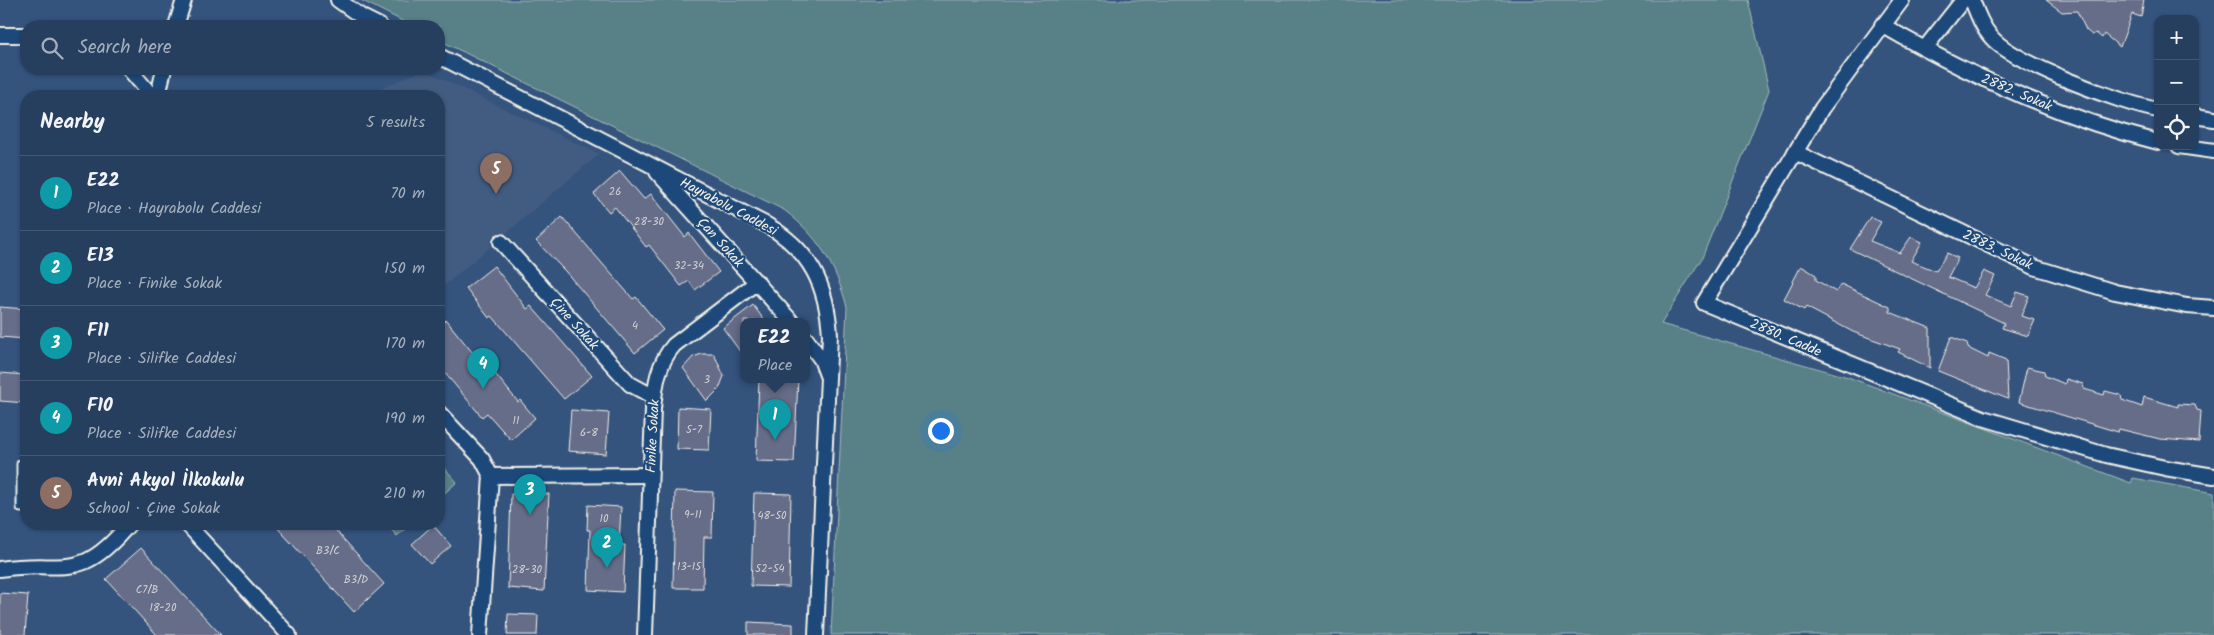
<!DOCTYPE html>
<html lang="en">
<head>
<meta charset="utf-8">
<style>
  body { margin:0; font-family:Kalam,sans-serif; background:#334a67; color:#f1f3f6 }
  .controls { position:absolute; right:15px; top:15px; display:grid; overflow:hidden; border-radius:10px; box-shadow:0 1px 4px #0004 }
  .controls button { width:45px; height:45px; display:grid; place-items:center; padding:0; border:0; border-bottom:1px solid #435873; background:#273f5e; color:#f1f3f6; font:25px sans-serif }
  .you { position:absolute; left:940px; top:430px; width:18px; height:18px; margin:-12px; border:4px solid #fff; border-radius:50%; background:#1a73e8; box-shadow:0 0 0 8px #1a73e833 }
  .badge { display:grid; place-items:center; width:32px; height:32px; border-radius:50%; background:#95b2f1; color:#fff; font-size:16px; font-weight:700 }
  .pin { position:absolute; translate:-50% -41px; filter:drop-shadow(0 1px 2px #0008) }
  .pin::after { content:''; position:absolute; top:26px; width:18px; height:15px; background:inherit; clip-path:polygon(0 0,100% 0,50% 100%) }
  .popup { position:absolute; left:740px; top:318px; width:70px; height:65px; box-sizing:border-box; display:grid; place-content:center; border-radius:10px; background:#273f5e; filter:drop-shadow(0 1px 4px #0005); font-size:16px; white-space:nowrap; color:#a4afbc }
  .popup b { font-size:19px; color:#f1f3f6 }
  .popup::after { content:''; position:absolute; left:50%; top:100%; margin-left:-10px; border:10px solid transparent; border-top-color:#273f5e }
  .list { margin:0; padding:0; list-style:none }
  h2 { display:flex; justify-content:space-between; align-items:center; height:65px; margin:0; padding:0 20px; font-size:21px }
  h2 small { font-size:16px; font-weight:400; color:#a4afbc }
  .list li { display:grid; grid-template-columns:32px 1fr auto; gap:15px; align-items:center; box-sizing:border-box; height:75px; padding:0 20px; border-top:1px solid #435873 }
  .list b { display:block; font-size:19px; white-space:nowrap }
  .list p { margin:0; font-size:16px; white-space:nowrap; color:#a4afbc }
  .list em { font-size:16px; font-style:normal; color:#a4afbc }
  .icon { flex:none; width:28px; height:28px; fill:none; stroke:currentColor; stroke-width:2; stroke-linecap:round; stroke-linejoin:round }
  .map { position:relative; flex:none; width:2214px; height:635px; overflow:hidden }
  .search { position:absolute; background:#273f5e; box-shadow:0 1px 4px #0004; left:20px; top:20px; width:425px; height:55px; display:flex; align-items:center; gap:12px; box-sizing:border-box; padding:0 18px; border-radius:20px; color:#a4afbc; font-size:19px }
  .panel { position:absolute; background:#273f5e; box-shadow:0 1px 4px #0004; left:20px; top:90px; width:425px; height:440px; border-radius:20px }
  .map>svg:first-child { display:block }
  .built { fill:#435c81 }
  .green { fill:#598187; stroke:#a6b9b8 }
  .building { fill:#666d89; stroke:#f4f1e8 }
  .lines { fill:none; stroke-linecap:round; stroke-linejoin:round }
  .service-casing { stroke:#f4f1e8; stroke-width:11 }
  .minor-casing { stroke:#f4f1e8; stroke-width:18 }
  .service { stroke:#1f4a7a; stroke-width:7 }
  .minor { stroke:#1f4a7a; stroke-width:14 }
  .labels { text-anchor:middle; stroke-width:4.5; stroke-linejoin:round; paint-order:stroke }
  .number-label { font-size:11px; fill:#d0d0d0 }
  .street-label { font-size:14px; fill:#f4f1e8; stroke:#1f4a7a }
</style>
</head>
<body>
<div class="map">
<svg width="2214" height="635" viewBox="0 0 2214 635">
  <rect width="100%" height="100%" fill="#34547e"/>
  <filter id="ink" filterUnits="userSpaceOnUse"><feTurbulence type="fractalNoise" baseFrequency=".02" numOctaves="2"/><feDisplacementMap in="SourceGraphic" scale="10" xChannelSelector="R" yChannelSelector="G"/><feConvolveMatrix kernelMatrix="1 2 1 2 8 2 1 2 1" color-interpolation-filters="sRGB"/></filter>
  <g filter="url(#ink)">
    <polygon class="built" points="424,70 599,154 505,234 493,236 490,241 491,246 439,290 439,96 362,96"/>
    <g class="green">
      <path d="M 361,0 L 1748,0 L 1769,90 L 1702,258 L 1661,324 L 1848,377 L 2131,483 L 2133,478 L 2214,493 L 2214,635 L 831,635 L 847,307 C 835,264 819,237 784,210 L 439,40 L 439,26 L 412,26 Z"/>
      <polygon points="439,462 457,482 439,498"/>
      <polygon points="386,524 411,524 397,536"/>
    </g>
    <g class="building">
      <polygon points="2046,0 2144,0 2141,17 2132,14 2120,47 2104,34 2102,38 2096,33 2092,35 2086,30 2077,11 2062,12"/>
      <polygon points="620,171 644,199 651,194 685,237 689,233 719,272 695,290 689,281 681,286 649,245 646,247 615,207 609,212 594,194"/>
      <polygon points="562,217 633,299 636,297 663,330 635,353 565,271 536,241"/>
      <polygon points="1870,217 1881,222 1870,241 1900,253 1911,237 1922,242 1911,261 1936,271 1947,253 1958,258 1948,277 1974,288 1984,271 1995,276 1985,295 2011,306 2017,292 2029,296 2021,316 2035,320 2028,336 2002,328 2004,323 1850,249"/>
      <polygon points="494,266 527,309 531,306 592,376 564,399 492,316 489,318 466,288"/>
      <polygon points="1801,266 1816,275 1816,280 1836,292 1841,284 1890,307 1890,312 1930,328 1930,368 1898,352 1900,349 1853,332 1806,307 1804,310 1784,299"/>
      <polygon points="753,305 765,321 744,321 744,357 723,328"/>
      <polygon points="0,307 26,309 26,339 0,337"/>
      <polygon points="446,320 481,363 484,360 518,402 520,400 535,418 511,440 487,413 482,417 439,366 439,326"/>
      <polygon points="1951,337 1967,343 1968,348 1988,358 1989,353 2006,360 2008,399 1938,371"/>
      <polygon points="702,354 714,354 724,376 719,389 707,401 683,368 693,357"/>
      <polygon points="2027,367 2044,371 2045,376 2065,384 2066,379 2083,384 2084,389 2104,395 2105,391 2121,395 2122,400 2142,407 2144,397 2178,407 2178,404 2195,405 2197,410 2201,411 2199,442 2160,439 2119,429 2118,432 2019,402"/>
      <polygon points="0,373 26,375 26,403 0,401"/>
      <polygon points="759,379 798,379 794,462 756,461"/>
      <polygon points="678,407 711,409 709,450 677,449"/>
      <polygon points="571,410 609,413 606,454 568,451"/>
      <polygon points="675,491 713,492 712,537 704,537 703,588 673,588"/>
      <polygon points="754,493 791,494 789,587 751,586"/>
      <polygon points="511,494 549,494 544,591 508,588"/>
      <polygon points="588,505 621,507 619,545 625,545 623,592 588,590 590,530 587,530"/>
      <polygon points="274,524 330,524 384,584 354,612"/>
      <polygon points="433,525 451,546 430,564 412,544"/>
      <polygon points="141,548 221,635 157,635 106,579"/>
      <polygon points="0,593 28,595 25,635 0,635"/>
      <polygon points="508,614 538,615 537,635 507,635"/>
      <polygon points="748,622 793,624 793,635 748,635"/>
    </g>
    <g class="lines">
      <g class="service-casing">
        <polyline id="service" points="26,464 21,464 21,508 26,508"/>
      </g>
      <g class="minor-casing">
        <g id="minor">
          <polyline points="338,0 362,17 380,26"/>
          <polyline points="1902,0 1822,108 1704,303 1983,418 2106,455 2165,468 2214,476"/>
          <path d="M 1972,0 C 1977,13 1982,27 1992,38 C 2014,63 2123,104 2158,110"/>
          <path d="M 1882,25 C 1968,75 2061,118 2158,142"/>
          <polyline points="176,26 184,0"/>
          <polyline points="0,35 26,35"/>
          <polyline points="1925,48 1963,0"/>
          <path d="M 439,56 L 767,225 C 811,251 827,286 830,335 L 816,635"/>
          <polyline points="129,69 152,96"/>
          <polyline points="158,96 164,69"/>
          <polyline points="2195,116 2214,119"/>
          <polyline points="2179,146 2214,151"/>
          <polyline points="1795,152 2034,267 2115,292 2187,306 2214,308"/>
          <polyline points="657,172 791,321"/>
          <polyline points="501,242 630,384 654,397"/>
          <polyline points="806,339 821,359 827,375"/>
          <polyline points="439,413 482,459 491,476 650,475"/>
          <polyline points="187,524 289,635"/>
          <path d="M 0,569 C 65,559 78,585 129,524"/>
          <polyline points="480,635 491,476"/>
          <path d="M 645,635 L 653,409 C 655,385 658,363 674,345 L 757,282"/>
        </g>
      </g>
      <use href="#service" class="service"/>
      <use href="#minor" class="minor"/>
    </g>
  </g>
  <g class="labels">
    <g class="number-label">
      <text x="615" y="195">26</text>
      <text x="649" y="225">28-30</text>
      <text x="689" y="269">32-34</text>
      <text x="635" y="329">4</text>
      <text x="707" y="383">3</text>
      <text x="516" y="424">11</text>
      <text x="694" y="433">5-7</text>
      <text x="589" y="436">6-8</text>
      <text x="693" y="518">9-11</text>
      <text x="772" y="519">48-50</text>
      <text x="604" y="522">10</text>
      <text x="328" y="554">B3/C</text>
      <text x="689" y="570">13-15</text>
      <text x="770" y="572">52-54</text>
      <text x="527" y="573">28-30</text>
      <text x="356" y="583">B3/D</text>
      <text x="147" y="593">C7/B</text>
      <text x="163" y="611">18-20</text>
    </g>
    <g class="street-label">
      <text transform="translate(2017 92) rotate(23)" y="5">2882. Sokak</text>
      <text transform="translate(729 206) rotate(28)" y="5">Hayrabolu Caddesi</text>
      <text transform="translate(721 242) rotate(48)" y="5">Çan Sokak</text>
      <text transform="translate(1998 249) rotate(25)" y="5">2883. Sokak</text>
      <text transform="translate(575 323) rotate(48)" y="5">Çine Sokak</text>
      <text transform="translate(1786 337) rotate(23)" y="5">2880. Cadde</text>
      <text transform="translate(652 436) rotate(-87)" y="5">Finike Sokak</text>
    </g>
  </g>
</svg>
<div class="controls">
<button>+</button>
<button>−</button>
<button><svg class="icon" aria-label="locate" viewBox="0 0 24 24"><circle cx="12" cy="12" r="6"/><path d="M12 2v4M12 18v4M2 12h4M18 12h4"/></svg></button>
</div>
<div class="you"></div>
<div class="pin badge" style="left:775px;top:440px;background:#0f9aa8">1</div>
<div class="popup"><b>E22</b>Place</div>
<div class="pin badge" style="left:607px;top:568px;background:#0f9aa8">2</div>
<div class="pin badge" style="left:530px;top:515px;background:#0f9aa8">3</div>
<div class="pin badge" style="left:483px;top:389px;background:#0f9aa8">4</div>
<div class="pin badge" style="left:496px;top:194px;background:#8d6e63">5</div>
<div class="search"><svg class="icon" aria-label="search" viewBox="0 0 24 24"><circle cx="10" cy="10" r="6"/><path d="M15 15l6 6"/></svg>Search here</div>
<section class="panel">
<h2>Nearby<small>5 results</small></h2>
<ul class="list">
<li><span class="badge" style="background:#0f9aa8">1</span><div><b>E22</b><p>Place · Hayrabolu Caddesi</p></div><em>70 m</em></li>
<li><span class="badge" style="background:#0f9aa8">2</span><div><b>E13</b><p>Place · Finike Sokak</p></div><em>150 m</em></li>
<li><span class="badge" style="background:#0f9aa8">3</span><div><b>F11</b><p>Place · Silifke Caddesi</p></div><em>170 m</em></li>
<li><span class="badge" style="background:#0f9aa8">4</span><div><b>F10</b><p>Place · Silifke Caddesi</p></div><em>190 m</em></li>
<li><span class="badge" style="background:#8d6e63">5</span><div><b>Avni Akyol İlkokulu</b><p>School · Çine Sokak</p></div><em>210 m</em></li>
</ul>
</section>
</div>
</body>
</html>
